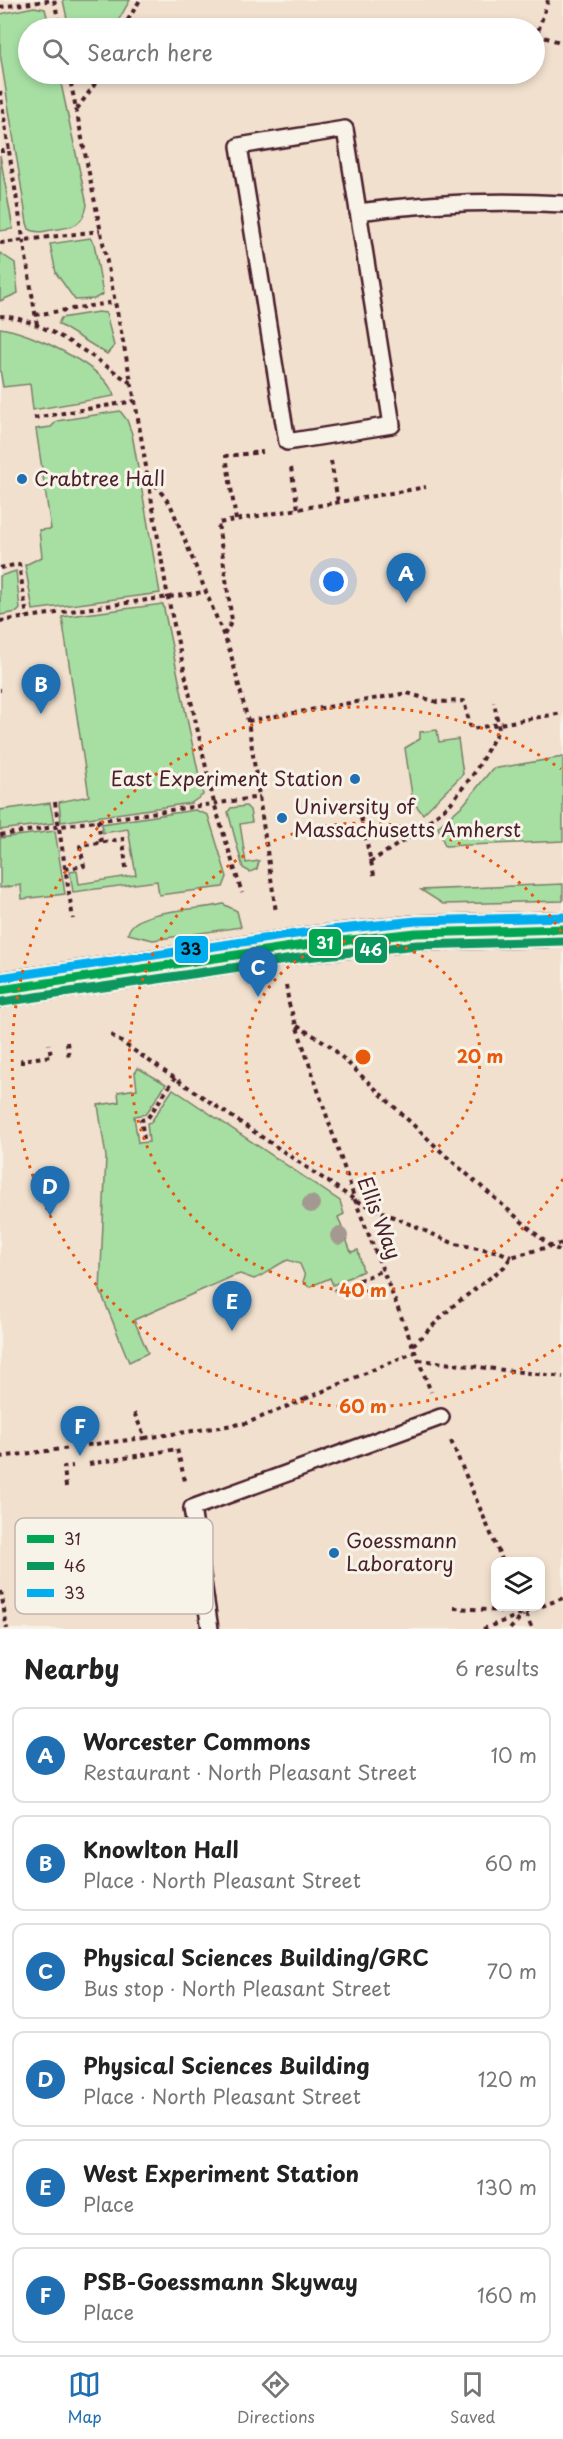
<!DOCTYPE html>
<html lang="en">
<head>
<meta charset="utf-8">
<style>
  body { margin:0; font-family:"Playpen Sans",sans-serif; background:#f2f2f2; color:#222 }
  .controls { position:absolute; right:18px; bottom:18px; display:grid; overflow:hidden; border-radius:12px; box-shadow:0 3px 9px #0003 }
  .controls button { width:54px; height:54px; display:grid; place-items:center; padding:0; border:0; border-bottom:2px solid #e0e0e0; background:#fff; color:#222; font:30px sans-serif }
  .you { position:absolute; left:334px; top:582px; width:21px; height:21px; margin:-15px; border:4px solid #fff; border-radius:50%; background:#1a73e8; box-shadow:0 0 0 9px #1a73e833 }
  .badge { display:grid; place-items:center; width:39px; height:39px; border-radius:50%; background:#1f6fb2; color:#fff; font-size:20px; font-weight:700 }
  .pin { position:absolute; translate:-50% -50px; filter:drop-shadow(0 2px 3px #0008) }
  .pin::after { content:''; position:absolute; top:32px; width:21px; height:18px; background:inherit; clip-path:polygon(0 0,100% 0,50% 100%) }
  .list { margin:0; padding:0; list-style:none }
  h2 { display:flex; justify-content:space-between; align-items:center; height:78px; margin:0; padding:0 24px; font-size:26px }
  h2 small { font-size:20px; font-weight:400; color:#767676 }
  .list li { display:grid; grid-template-columns:39px 1fr auto; gap:18px; align-items:center; box-sizing:border-box; height:96px; margin:0 12px 12px; padding:0 12px; border:2px solid #e0e0e0; border-radius:12px }
  .list b { display:block; font-size:22px; white-space:nowrap }
  .list p { margin:0; font-size:20px; white-space:nowrap; color:#767676 }
  .list em { font-size:20px; font-style:normal; color:#767676 }
  .icon { flex:none; width:33px; height:33px; fill:none; stroke:currentColor; stroke-width:2; stroke-linecap:round; stroke-linejoin:round }
  .map { position:relative; flex:none; width:563px; height:1629px; overflow:hidden }
  .search { position:absolute; background:#fff; box-shadow:0 3px 9px #0003; left:18px; right:18px; top:18px; height:66px; display:flex; align-items:center; gap:15px; box-sizing:border-box; padding:0 21px; border-radius:33px; color:#767676; font-size:22px }
  .sheet { height:726px; background:#fff }
  nav { display:flex; justify-content:space-around; align-items:center; box-sizing:border-box; height:84px; border-top:2px solid #e0e0e0; background:#fff; font-size:16px; color:#767676 }
  nav a { display:grid; justify-items:center; gap:3px }
  nav .on { color:#1f6fb2 }
  .map>svg:first-child { display:block }
  .built { fill:#f1e0ce; fill-rule:evenodd }
  .green { fill:#a7dfa3; stroke:#787f67; stroke-width:1.5 }
  .lines { fill:none; stroke-linecap:round; stroke-linejoin:round }
  .lane-casing { stroke:#4a1f2b; stroke-width:20 }
  .secondary-casing { stroke:#4a1f2b; stroke-width:38 }
  .path { stroke:#4a1f2b; stroke-width:4; stroke-dasharray:4.5 4.5; stroke-linecap:butt }
  .lane { stroke:#f7f3e8; stroke-width:15 }
  .secondary { stroke:#f7f3e8; stroke-width:33 }
  .path-bridge { stroke:#4a1f2b; stroke-width:4; stroke-dasharray:4.5 4.5; stroke-linecap:butt }
  .bus-1-casing { stroke:#f7f3e8; stroke-width:14 }
  .bus-2-casing { stroke:#f7f3e8; stroke-width:14 }
  .bus-3-casing { stroke:#f7f3e8; stroke-width:14 }
  .bus-1 { stroke:#00a651; stroke-width:9 }
  .bus-2 { stroke:#0b9660; stroke-width:9 }
  .bus-3 { stroke:#00adef; stroke-width:9 }
  .tree { fill:#a49991 }
  .ring { fill:none; stroke:#e8590c; stroke-width:3; stroke-dasharray:3 6 }
  .poi-dot { fill:#1f6fb2; stroke:#f7f3e8; stroke-width:2 }
  .labels { text-anchor:middle; stroke-width:6; stroke-linejoin:round; paint-order:stroke }
  .poi-label { font-size:20px; fill:#4a1f2b; stroke:#f7f3e8; text-anchor:start }
  .street-label { font-size:20px; fill:#4a1f2b; stroke:#f7f3e8 }
  .key { fill:#f7f3e8; stroke:#c3b3af; stroke-width:1.5 }
  .key-label { font-size:16px; fill:#4a1f2b }
  .centre { fill:#e8590c; stroke:#f7f3e8; stroke-width:3 }
  .ring-label { font-size:18px; text-anchor:middle; font-weight:bold; fill:#e8590c; stroke:#f7f3e8; stroke-width:6; stroke-linejoin:round; paint-order:stroke }
  .line-badge { stroke:#f7f3e8; stroke-width:2 }
  .badge-label { font-size:16px; text-anchor:middle; font-weight:bold; fill:#fff }
  .pale-badge-label { font-size:16px; text-anchor:middle; font-weight:bold; fill:#111 }
</style>
</head>
<body>
<div class="map">
<svg width="563" height="1629" viewBox="0 0 563 1629">
  <rect width="100%" height="100%" fill="#f7f3e8"/>
  <filter id="ink" filterUnits="userSpaceOnUse"><feTurbulence type="fractalNoise" baseFrequency=".0167" numOctaves="2"/><feDisplacementMap in="SourceGraphic" scale="12" xChannelSelector="R" yChannelSelector="G"/><feConvolveMatrix kernelMatrix="1 2 1 2 8 2 1 2 1" color-interpolation-filters="sRGB"/></filter>
  <g filter="url(#ink)">
    <path class="built" d="M 0,0 L 563,0 L 563,1629 L 0,1629 ZM 28,28 L 534,28 L 534,74 L 28,74 ZM 496,1562 L 540,1562 L 540,1606 L 496,1606 Z"/>
    <g class="green">
      <polygon points="63,0 130,0 114,28 69,28"/>
      <path d="M 34,7 L 45,9 L 50,28 L 28,28 L 28,74 L 59,74 L 87,205 C 83,229 68,227 52,230 C 43,231 38,234 29,229 L 27,223 L 0,53 L 0,14 Z"/>
      <polygon points="0,155 13,229 0,231"/>
      <polygon points="90,238 94,243 103,294 94,299 75,300 56,273 50,244"/>
      <polygon points="0,253 15,263 18,293 0,301"/>
      <polygon points="98,312 106,313 114,346 107,354 58,324 61,318"/>
      <path d="M 0,328 C 28,331 107,367 114,396 L 33,410 L 30,384 L 3,387 L 0,370 Z"/>
      <polygon points="120,411 127,420 132,434 160,593 33,610 25,565 42,557 39,530 51,529 36,429 51,427 57,421"/>
      <polygon points="16,571 20,609 17,612 0,615 0,576"/>
      <polygon points="163,604 203,795 191,803 61,822 59,802 89,796 62,617"/>
      <polygon points="437,730 439,742 458,739 463,774 423,814 413,802 405,748 420,739 420,732"/>
      <polygon points="563,757 563,841 445,846 438,827 464,804 492,769"/>
      <polygon points="50,803 54,823 0,830 0,810"/>
      <polygon points="246,806 250,810 252,822 240,824 246,863 259,861 257,869 250,872 243,868 228,812 231,808"/>
      <polygon points="195,810 208,815 227,877 223,887 159,895 157,881 73,892 70,872 77,871 79,884 136,875 128,829 103,833 102,824"/>
      <polygon points="55,831 65,894 22,899 21,885 0,888 0,838"/>
      <polygon points="563,884 563,901 443,904 421,890"/>
      <path d="M 223,904 L 237,911 L 241,927 L 153,940 L 128,934 C 132,908 201,911 223,904 Z"/>
      <path d="M 138,1068 L 166,1084 L 146,1114 L 134,1116 L 138,1143 L 149,1142 L 147,1123 L 151,1122 L 173,1089 L 340,1201 L 344,1214 L 338,1217 L 351,1252 L 358,1250 L 363,1271 L 333,1285 L 330,1278 L 309,1287 L 303,1282 L 305,1276 L 300,1264 L 288,1260 C 275,1265 267,1274 254,1279 L 240,1274 L 231,1277 L 134,1320 L 148,1353 L 129,1362 L 100,1290 L 106,1157 L 98,1105 L 119,1102 L 118,1092 L 137,1089 L 135,1073 Z"/>
    </g>
    <g class="lines">
      <g class="lane-casing">
        <g id="lane">
          <polygon points="345,129 392,425 287,442 239,146"/>
          <path d="M 358,212 C 427,203 494,200 563,204"/>
          <polyline points="210,1629 192,1508 441,1417"/>
        </g>
      </g>
      <g class="secondary-casing">
        <polyline id="secondary" points="0,990 304,945 416,933 563,929"/>
      </g>
      <g class="path">
        <polyline points="54,0 60,28"/>
        <polyline points="548,0 537,35 563,43"/>
        <polyline points="0,7 54,0"/>
        <polyline points="123,28 140,0"/>
        <polyline points="69,74 135,401 168,598 214,803 242,893"/>
        <polyline points="0,91 9,151"/>
        <polyline points="77,109 102,74"/>
        <polyline points="0,151 9,151 37,325"/>
        <polyline points="0,243 100,231"/>
        <polyline points="35,315 115,302"/>
        <path d="M 0,316 C 44,318 95,359 131,383"/>
        <polyline points="34,418 135,401"/>
        <polyline points="331,461 338,502"/>
        <polyline points="291,468 298,509"/>
        <polyline points="150,477 171,506 230,651 248,721 276,912"/>
        <polyline points="236,520 226,456 263,452"/>
        <polyline points="0,568 19,564 27,617"/>
        <polyline points="0,621 204,592"/>
        <polyline points="224,635 232,621 218,523 426,487"/>
        <polyline points="0,690 1,690"/>
        <polyline points="248,721 407,693 437,702 464,701 471,729 563,713"/>
        <polyline points="55,802 73,919"/>
        <polyline points="361,818 375,879"/>
        <polyline points="98,820 101,842"/>
        <polyline points="0,835 260,797"/>
        <polyline points="370,862 408,838 450,804 475,772 499,729 494,702"/>
        <polyline points="65,869 84,866 80,846 123,839 126,868"/>
        <polyline points="286,985 289,1004 355,1200 431,1392"/>
        <polyline points="297,1026 328,1044 446,1156 550,1246 563,1252"/>
        <polyline points="111,1035 355,1200 455,1244 500,1252 511,1257"/>
        <polyline points="67,1042 69,1059"/>
        <polyline points="22,1064 22,1060 51,1056 49,1044"/>
        <polyline points="144,1139 141,1120 147,1119 175,1078"/>
        <polyline points="334,1291 383,1270"/>
        <polyline points="413,1345 453,1306 504,1267 511,1257 563,1243"/>
        <polyline points="419,1360 563,1377"/>
        <polyline points="305,1399 415,1352"/>
        <polyline points="451,1441 503,1562"/>
        <polyline points="87,1445 145,1438 133,1410"/>
        <polyline points="0,1457 70,1448"/>
        <polyline points="89,1464 177,1449 185,1481"/>
        <polyline points="66,1487 64,1467 73,1466"/>
        <polyline points="157,1560 173,1559"/>
        <polyline points="1,1591 7,1629"/>
        <polyline points="523,1606 532,1629"/>
        <polyline points="454,1608 521,1612"/>
        <polyline points="483,1629 563,1598"/>
        <polyline points="510,1629 523,1615"/>
      </g>
      <use href="#lane" class="lane"/>
      <use href="#secondary" class="secondary"/>
      <polyline class="path-bridge" points="145,1438 247,1423 305,1399"/>
      <g class="bus-1-casing">
        <polyline id="bus-1" points="0,990 304,945 416,933 563,929"/>
      </g>
      <g class="bus-2-casing">
        <polyline id="bus-2" points="2,1002 306,957 417,945 563,941"/>
      </g>
      <g class="bus-3-casing">
        <polyline id="bus-3" points="0,978 303,933 416,921 563,917"/>
      </g>
      <use href="#bus-1" class="bus-1"/>
      <use href="#bus-2" class="bus-2"/>
      <use href="#bus-3" class="bus-3"/>
    </g>
    <g class="tree">
      <circle cx="311" cy="1204" r="9"/>
      <circle cx="339" cy="1236" r="9"/>
    </g>
  </g>
  <g class="ring">
    <circle cx="363" cy="1057" r="117"/>
    <path d="M563 1179A234 234 0 1 1 563 935"/>
    <path d="M561 1345A350 350 0 1 1 561 769"/>
  </g>
  <g class="poi-dot">
    <circle cx="22" cy="479" r="6"/>
    <circle cx="355" cy="779" r="6"/>
    <circle cx="282" cy="818" r="6"/>
    <circle cx="334" cy="1553" r="6"/>
  </g>
  <g class="labels">
    <g class="poi-label">
      <text x="34" y="486">Crabtree Hall</text>
      <text x="343" y="786" text-anchor="end">East Experiment Station</text>
      <text x="294" y="814">University of<tspan x="294" dy="23">Massachusetts Amherst</tspan></text>
      <text x="346" y="1548">Goessmann<tspan x="346" dy="23">Laboratory</tspan></text>
    </g>
    <g class="street-label">
      <text transform="translate(379 1218) rotate(69)" y="7">Ellis Way</text>
    </g>
  </g>
  <rect x="15" y="1518" width="198" height="96" rx="9" class="key"/>
  <rect x="27" y="1535" width="27" height="8" fill="#00a651"/>
  <rect x="27" y="1562" width="27" height="8" fill="#0b9660"/>
  <rect x="27" y="1589" width="27" height="8" fill="#00adef"/>
  <g class="key-label">
    <text x="64" y="1545">31</text>
    <text x="64" y="1572">46</text>
    <text x="64" y="1599">33</text>
  </g>
  <circle cx="363" cy="1057" r="9" class="centre"/>
  <g class="ring-label">
    <text x="480" y="1063">20 m</text>
    <text x="363" y="1297">40 m</text>
    <text x="363" y="1413">60 m</text>
  </g>
  <g class="line-badge">
    <rect x="308" y="928" width="34" height="29" rx="6" fill="#00a651"/>
    <rect x="174" y="935" width="35" height="29" rx="6" fill="#00adef"/>
    <rect x="354" y="936" width="34" height="28" rx="6" fill="#0b9660"/>
  </g>
  <g class="badge-label">
    <text x="325" y="949">31</text>
    <text x="371" y="956">46</text>
  </g>
  <g class="pale-badge-label">
    <text x="191" y="955">33</text>
  </g>
</svg>
<div class="controls">
<button><svg class="icon" aria-label="layers" viewBox="0 0 24 24"><path d="M12 4l9 5-9 5-9-5zM3 14l9 5 9-5"/></svg></button>
</div>
<div class="you"></div>
<div class="pin badge" style="left:406px;top:603px">A</div>
<div class="pin badge" style="left:41px;top:714px">B</div>
<div class="pin badge" style="left:258px;top:997px">C</div>
<div class="pin badge" style="left:50px;top:1216px">D</div>
<div class="pin badge" style="left:232px;top:1331px">E</div>
<div class="pin badge" style="left:80px;top:1456px">F</div>
<div class="search"><svg class="icon" aria-label="search" viewBox="0 0 24 24"><circle cx="10" cy="10" r="6"/><path d="M15 15l6 6"/></svg>Search here</div>
</div>
<section class="sheet">
<h2>Nearby<small>6 results</small></h2>
<ul class="list">
<li><span class="badge">A</span><div><b>Worcester Commons</b><p>Restaurant · North Pleasant Street</p></div><em>10 m</em></li>
<li><span class="badge">B</span><div><b>Knowlton Hall</b><p>Place · North Pleasant Street</p></div><em>60 m</em></li>
<li><span class="badge">C</span><div><b>Physical Sciences Building/GRC</b><p>Bus stop · North Pleasant Street</p></div><em>70 m</em></li>
<li><span class="badge">D</span><div><b>Physical Sciences Building</b><p>Place · North Pleasant Street</p></div><em>120 m</em></li>
<li><span class="badge">E</span><div><b>West Experiment Station</b><p>Place</p></div><em>130 m</em></li>
<li><span class="badge">F</span><div><b>PSB-Goessmann Skyway</b><p>Place</p></div><em>160 m</em></li>
</ul>
</section>
<nav>
<a class="on"><svg class="icon" aria-label="map" viewBox="0 0 24 24"><path d="M3 6l6-2 6 2 6-2v14l-6 2-6-2-6 2zM9 4v14M15 6v14"/></svg>Map</a>
<a><svg class="icon" aria-label="directions" viewBox="0 0 24 24"><path d="M12 3l9 9-9 9-9-9zM9 14v-3h6M13 9l2 2-2 2"/></svg>Directions</a>
<a><svg class="icon" aria-label="saved" viewBox="0 0 24 24"><path d="M7 4h10v16l-5-4-5 4z"/></svg>Saved</a>
</nav>
</body>
</html>
